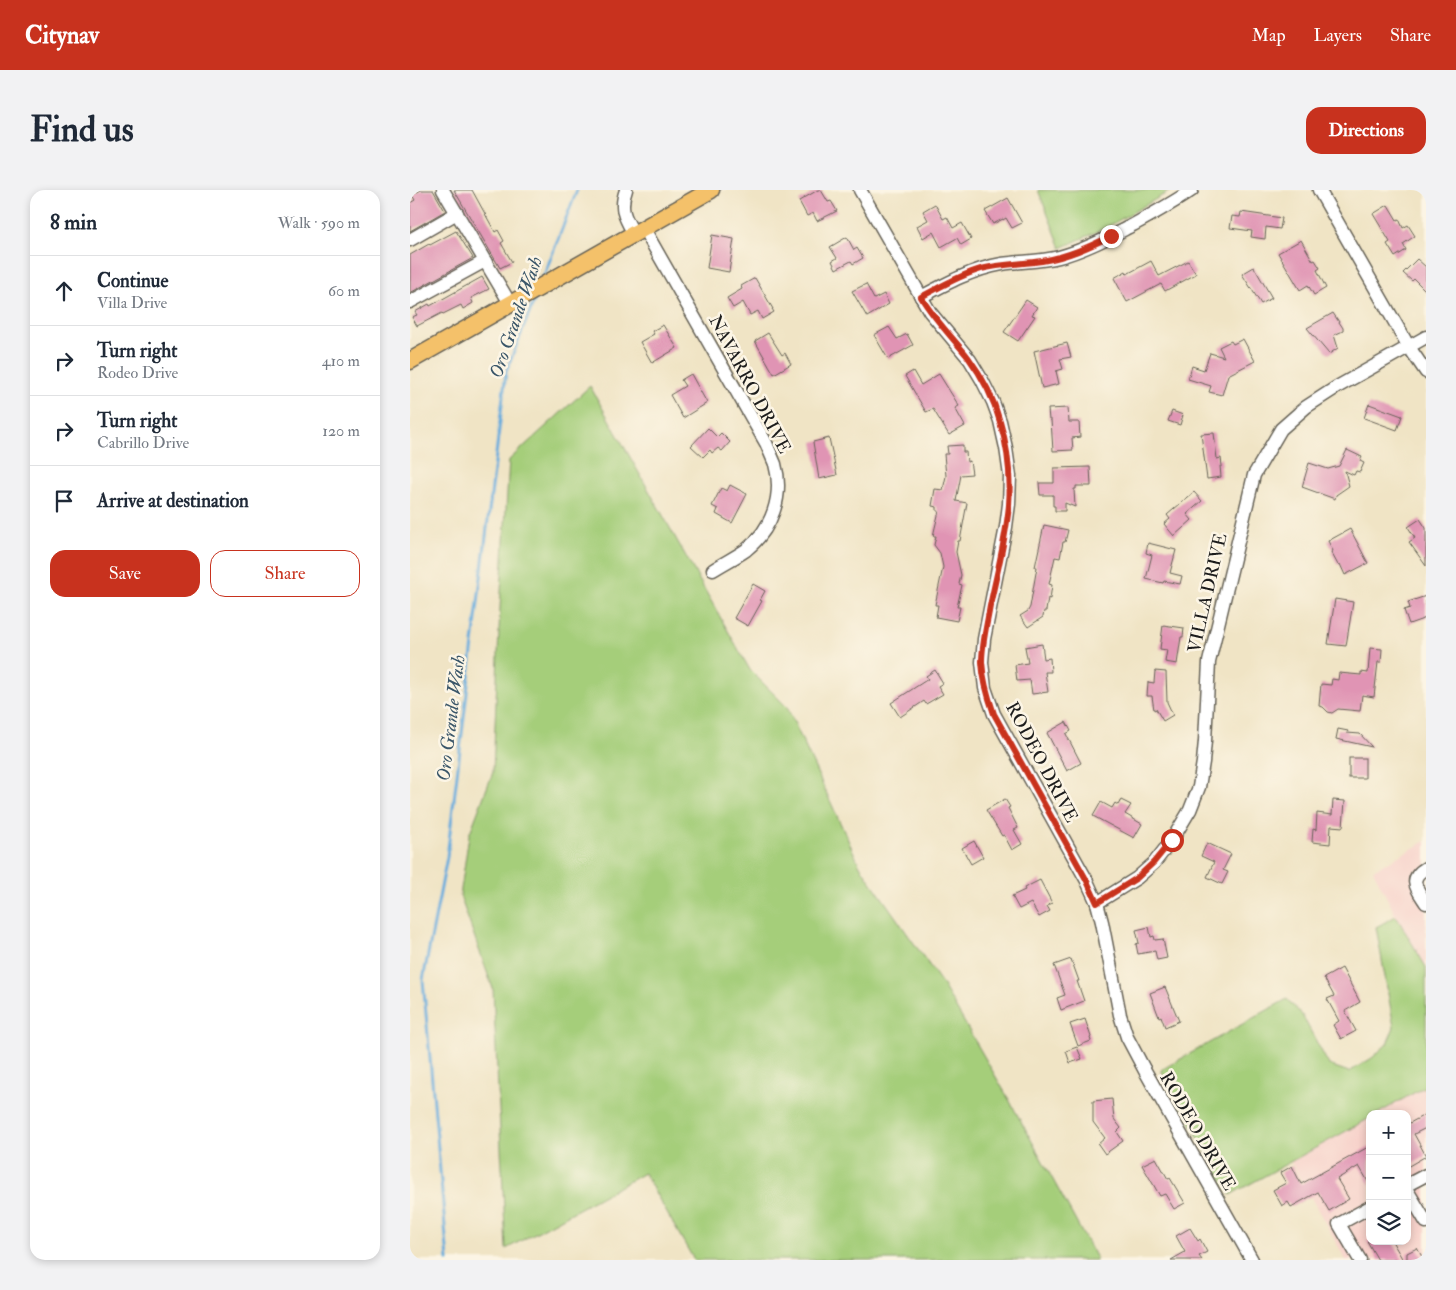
<!DOCTYPE html>
<html lang="en">
<head>
<meta charset="utf-8">
<style>
  body { margin:0; font-family:"IM FELL Double Pica",serif; background:#f2f2f3; color:#1f2937 }
  .controls { position:absolute; right:15px; bottom:15px; display:grid; overflow:hidden; border-radius:10px; box-shadow:0 2px 8px #0003 }
  .controls button { width:45px; height:45px; display:grid; place-items:center; padding:0; border:0; border-bottom:1px solid #e0e1e3; background:#fff; color:#1f2937; font:25px sans-serif }
  .stop { position:absolute; width:15px; height:15px; margin:-11px; border:4px solid #c8321e; border-radius:50%; background:#fff }
  .stop.end { background:#c8321e; border-color:#fff; box-shadow:0 1px 5px #0008 }
  .list { margin:0; padding:0; list-style:none }
  h2 { display:flex; justify-content:space-between; align-items:center; height:65px; margin:0; padding:0 20px; font-size:21px }
  h2 small { font-size:16px; font-weight:400; color:#747a83 }
  .list li { display:grid; grid-template-columns:32px 1fr auto; gap:15px; align-items:center; box-sizing:border-box; height:70px; padding:0 20px; border-top:1px solid #e0e1e3 }
  .list b { display:block; font-size:19px; white-space:nowrap }
  .list p { margin:0; font-size:16px; white-space:nowrap; color:#747a83 }
  .list em { font-size:16px; font-style:normal; color:#747a83 }
  .actions { display:flex; gap:10px; padding:15px 20px }
  .actions a { flex:1; padding:11px 0; border:1px solid #c8321e; border-radius:15px; text-align:center; font-size:18px; color:#c8321e }
  .actions .main { background:#c8321e; color:#fff }
  .icon { flex:none; width:28px; height:28px; fill:none; stroke:currentColor; stroke-width:2; stroke-linecap:round; stroke-linejoin:round }
  .map { position:relative; flex:none; width:1016px; height:1070px; overflow:hidden; border-radius:15px }
  header { display:flex; align-items:center; gap:30px; box-sizing:border-box; height:70px; padding:0 25px; background:#c8321e; color:#fff }
  header strong { font-size:24px }
  nav { display:flex; gap:28px; margin-inline-start:auto; font-size:18px }
  .intro { display:flex; align-items:center; justify-content:space-between; box-sizing:border-box; height:120px; padding:0 30px }
  h1 { margin:0; font-size:35px }
  .button { padding:12px 22px; border-radius:15px; background:#c8321e; color:#fff; font-size:18px; font-weight:700 }
  main { display:flex; gap:30px; padding:0 30px }
  aside { flex:1; background:#fff; border-radius:15px; box-shadow:0 2px 8px #0003 }
  .map>svg:first-child { display:block }
  .built { fill:#f7d0c9 }
  .green { fill:#a5ce7a; stroke:#60754b }
  .lines { fill:none; stroke-linecap:round; stroke-linejoin:round }
  .stream { stroke:#66acdd; stroke-width:3 }
  .building { fill:#e094b4 }
  .minor-casing { stroke:#666257; stroke-width:15 }
  .major-casing { stroke:#666257; stroke-width:19 }
  .minor { stroke:#fff; stroke-width:12 }
  .major { stroke:#f4c16b; stroke-width:16 }
  .route { stroke:#c8321e; stroke-width:6 }
  .labels { text-anchor:middle; stroke-width:5; stroke-linejoin:round; paint-order:stroke }
  .street-label { font-size:18px; fill:#1c1c1c; stroke:#fcf5e5 }
  .water-label { font-size:19px; font-style:italic; fill:#3a5669; stroke:#fcf5e5 }
</style>
</head>
<body>
<header>
<strong>Citynav</strong>
<nav><a>Map</a><a>Layers</a><a>Share</a></nav>
</header>
<div class="intro"><h1>Find us</h1><a class="button">Directions</a></div>
<main>
<aside>
<h2>8 min<small>Walk · 590 m</small></h2>
<ul class="list">
<li><svg class="icon" aria-label="ahead" viewBox="0 0 24 24"><path d="M12 20V5M6 11l6-6 6 6"/></svg><div><b>Continue</b><p>Villa Drive</p></div><em>60 m</em></li>
<li><svg class="icon" aria-label="right" viewBox="0 0 24 24"><path d="M7 20v-9h11M14 6l5 5-5 5"/></svg><div><b>Turn right</b><p>Rodeo Drive</p></div><em>410 m</em></li>
<li><svg class="icon" aria-label="right" viewBox="0 0 24 24"><path d="M7 20v-9h11M14 6l5 5-5 5"/></svg><div><b>Turn right</b><p>Cabrillo Drive</p></div><em>120 m</em></li>
<li><svg class="icon" aria-label="arrive" viewBox="0 0 24 24"><path d="M6 21V4h12l-3 4 3 4H6"/></svg><div><b>Arrive at destination</b></div></li>
</ul>
<div class="actions"><a class="main">Save</a><a>Share</a></div>
</aside>
<div class="map">
<svg width="1016" height="1070" viewBox="0 0 1016 1070">
  <rect width="100%" height="100%" fill="#fcf5e5"/>
  <filter id="ink" filterUnits="userSpaceOnUse"><feTurbulence type="fractalNoise" baseFrequency=".02" numOctaves="2"/><feDisplacementMap in="SourceGraphic" scale="10" xChannelSelector="R" yChannelSelector="G"/><feConvolveMatrix kernelMatrix="1 2 1 2 8 2 1 2 1" color-interpolation-filters="sRGB"/></filter>
  <filter id="wash" filterUnits="userSpaceOnUse"><feTurbulence type="fractalNoise" baseFrequency=".0096" numOctaves="4" result="noise"/><feDisplacementMap in="SourceGraphic" scale="20" xChannelSelector="R" yChannelSelector="G"/><feGaussianBlur stdDeviation="1.12" result="paint"/><feColorMatrix in="noise" values="0 0 0 0 0 0 0 0 0 0 0 0 0 0 0 0 0 1.4 0 .05"/><feComposite in="paint" operator="in"/></filter>
  <g filter="url(#wash)">
    <rect width="100%" height="100%" fill="#f0e4c5"/>
    <g class="built">
      <polygon points="1016,651 1016,777 986,726 963,680"/>
      <polygon points="1016,896 1016,1070 936,1070 881,972 960,928 960,1051 997,1051 997,924 967,924"/>
    </g>
    <g class="green">
      <polygon points="628,0 762,0 697,37 651,58"/>
      <polygon points="180,196 340,480 377,517 450,676 531,792 597,906 687,1070 284,1070 234,983 96,1059 83,799 50,706 59,645 83,582 90,418 99,270"/>
      <polygon points="986,726 1016,777 1016,896 967,924 960,924 960,928 820,1005 751,880 877,809 892,825 919,875 939,882 962,868 977,854 984,837 966,737"/>
    </g>
    <g class="lines">
      <g class="stream">
        <polyline points="133,88 167,0"/>
        <polyline points="38,1070 13,790 37,667 96,182 126,106"/>
      </g>
    </g>
    <g id="blocks">
      <g class="building">
        <polygon points="11,0 23,0 35,21 0,41 0,13 5,10 2,5"/>
        <polygon points="44,0 62,0 85,42 88,40 94,51 91,53 102,72 90,78"/>
        <polygon points="408,0 411,0 418,12 421,11 427,21 407,31 403,23 397,26 389,11"/>
        <polygon points="598,8 612,33 602,38 596,28 593,30 593,29 583,34 575,21"/>
        <polygon points="525,14 533,29 537,27 543,38 552,33 561,49 551,55 547,48 531,57 523,42 513,48 507,36 518,30 513,21"/>
        <polygon points="978,15 987,30 989,29 993,38 998,35 1005,46 993,54 996,60 985,67 977,54 980,52 963,24"/>
        <polygon points="831,22 872,28 870,39 856,37 855,49 841,47 842,41 820,38 822,26 830,27"/>
        <polygon points="46,41 63,68 0,103 0,65 19,54 20,55"/>
        <polygon points="302,45 324,49 319,82 297,78"/>
        <polygon points="437,47 444,60 447,58 453,68 443,74 441,71 426,79 422,71 427,68 420,57"/>
        <polygon points="891,50 903,71 905,70 910,78 907,80 916,98 904,105 898,95 890,100 868,63"/>
        <polygon points="1007,69 1016,77 1016,101 1004,89 1002,91 993,83"/>
        <polygon points="741,71 749,86 778,71 786,84 755,101 751,94 717,112 704,88 716,81 717,84"/>
        <polygon points="844,77 862,108 851,114 832,84"/>
        <polygon points="72,87 79,99 61,108 63,113 53,119 51,115 33,124 32,123 7,136 2,127 7,125 5,122 19,114 20,116"/>
        <polygon points="345,88 363,119 362,119 364,122 352,129 348,121 340,125 333,112 323,118 317,108 332,99 331,96"/>
        <polygon points="456,94 464,109 474,104 479,114 457,127 442,101"/>
        <polygon points="616,110 627,117 622,125 625,126 608,151 594,142"/>
        <polygon points="923,123 933,138 933,141 924,145 928,158 919,164 897,138"/>
        <polygon points="253,135 267,158 242,173 230,152 244,144 242,141"/>
        <polygon points="479,137 487,149 497,144 503,155 478,169 464,145"/>
        <polygon points="358,143 372,165 375,163 381,174 364,184 345,151"/>
        <polygon points="833,149 845,171 818,185 812,205 799,202 801,196 778,189 782,176 794,180 800,163 814,167 809,157 821,151 823,154"/>
        <polygon points="657,153 661,167 650,169 653,179 646,181 649,194 632,198 624,161"/>
        <polygon points="503,181 511,195 529,184 549,216 545,218 555,236 539,245 523,219 516,222 495,186"/>
        <polygon points="281,184 297,213 273,228 260,205 275,196 271,190"/>
        <polygon points="959,214 992,226 987,240 954,228"/>
        <polygon points="658,218 659,232 669,232 670,247 662,248 663,260 643,261 641,230 639,230 638,219"/>
        <polygon points="762,221 773,225 770,235 758,231"/>
        <polygon points="298,238 307,247 311,243 320,252 312,261 308,258 302,263 300,260 293,267 281,256"/>
        <polygon points="804,243 807,269 811,268 812,276 810,276 811,287 797,289 791,244"/>
        <polygon points="419,248 427,285 409,289 403,252"/>
        <polygon points="553,255 553,262 556,262 557,272 560,271 562,284 551,285 546,311 557,313 550,351 548,351 546,362 551,385 549,394 552,395 547,417 550,417 547,431 526,427 528,415 525,415 533,377 530,363 524,355 526,346 523,346 529,321 527,321 527,317 522,316 525,299 533,300 536,286 534,264 538,264 537,256"/>
        <polygon points="937,260 952,267 950,271 954,273 950,282 946,281 944,285 935,281 939,296 926,305 925,309 892,297 899,273 918,279 929,276"/>
        <polygon points="680,277 681,296 666,296 666,299 664,299 665,317 655,313 655,321 645,321 645,316 643,316 643,305 630,305 629,293 644,293 644,278"/>
        <polygon points="320,295 337,304 322,333 306,324 308,319 302,316 311,298 317,301"/>
        <polygon points="784,302 792,311 777,324 782,330 764,346 754,334 760,329 757,325"/>
        <polygon points="1010,329 1016,338 1016,376 999,352 1005,348 998,337"/>
        <polygon points="634,335 658,340 655,352 653,352 650,368 645,367 639,394 642,395 640,409 638,408 636,421 634,421 633,427 618,437 610,426 618,421 620,417 627,377 625,377"/>
        <polygon points="940,339 958,373 935,385 930,374 928,375 921,362 923,361 918,351"/>
        <polygon points="738,353 766,360 760,383 772,386 770,394 754,391 753,393 736,389 742,365 736,363"/>
        <polygon points="343,394 355,401 350,410 352,411 338,436 324,428"/>
        <polygon points="1016,406 1016,428 999,434 994,420 1000,418 998,412"/>
        <polygon points="925,409 943,412 936,456 918,454"/>
        <polygon points="753,435 774,438 773,447 771,447 767,474 755,472 757,460 750,459"/>
        <polygon points="632,454 634,469 640,468 641,482 635,482 638,502 622,504 620,490 607,491 605,475 618,473 615,457"/>
        <polygon points="960,458 972,459 971,472 968,472 964,507 952,505 950,521 928,519 922,523 918,522 913,517 909,516 911,494 921,495 922,489 928,490 929,483 951,485 951,482 958,483"/>
        <polygon points="525,480 533,493 528,496 533,504 516,514 514,511 490,527 481,513 518,489 516,486"/>
        <polygon points="745,481 756,482 757,512 763,525 753,531 746,519 744,520 742,506 737,506 738,492 744,493"/>
        <polygon points="656,532 661,541 656,544 671,573 657,581 637,543"/>
        <polygon points="928,539 938,541 937,543 950,544 962,557 926,549"/>
        <rect x="939" y="568" width="16" height="20"/>
        <polygon points="595,609 600,617 598,618 608,638 604,640 612,654 602,660 594,645 592,646 576,620"/>
        <polygon points="711,610 721,615 715,624 732,634 724,648 683,626 691,612 702,618 705,613 708,615"/>
        <polygon points="923,610 935,611 933,637 921,636 920,654 902,652 903,639 906,640 907,623 922,625"/>
        <polygon points="564,651 573,667 561,674 552,658"/>
        <polygon points="797,653 821,664 813,680 818,682 812,694 797,687 804,672 791,666"/>
        <polygon points="630,690 642,713 637,716 640,721 629,727 621,713 609,719 602,706 615,700 614,698"/>
        <polygon points="739,737 741,747 744,746 745,750 753,749 757,768 747,770 745,761 728,764 726,754 729,753 726,740"/>
        <polygon points="661,769 669,791 667,791 674,811 651,820 647,808 655,805 644,775"/>
        <polygon points="932,778 950,812 935,821 946,841 931,849 923,835 929,831 917,809 924,806 914,788"/>
        <polygon points="755,797 769,831 755,837 751,826 749,827 740,803"/>
        <polygon points="675,829 681,847 680,848 681,851 668,856 660,834"/>
        <polygon points="667,857 672,869 660,873 656,861"/>
        <polygon points="702,909 704,929 711,938 707,942 713,951 695,964 688,954 695,948 683,932 683,911"/>
        <polygon points="1016,924 1016,938 1004,944 1016,966 997,977 997,933 998,934"/>
        <polygon points="960,956 960,995 949,976 927,989 939,1009 919,1021 908,1002 881,1017 878,1012 872,1016 863,1000 876,993 870,983 882,976 891,994"/>
        <polygon points="746,968 758,989 760,988 775,1013 764,1019 755,1004 750,1006 732,975"/>
        <polygon points="780,1038 788,1051 790,1049 797,1062 789,1066 792,1070 761,1070 775,1062 766,1046"/>
        <polygon points="957,1051 982,1051 993,1070 968,1070"/>
        <polygon points="1007,1058 1014,1070 997,1070 997,1063"/>
      </g>
    </g>
  </g>
  <g filter="url(#ink)">
    <use href="#blocks" fill-opacity="0" stroke="#666257" stroke-width="1"/>
    <g class="lines">
      <g class="minor-casing">
        <g id="minor">
          <polyline points="33,0 101,115"/>
          <path d="M 216,0 C 209,19 215,28 224,44"/>
          <polyline points="450,0 520,122 560,170 572,190 583,212 590,231 596,258 600,286 599,314 596,337 574,449 572,472 575,498 584,524 676,689 687,713 692,732 710,825 717,847 734,879 842,1070"/>
          <polyline points="909,0 999,157 1016,182"/>
          <path d="M 234,39 L 356,253 C 359,260 362,267 365,274 C 374,306 362,339 336,360 C 326,367 314,373 303,380"/>
          <polyline points="0,50 47,23"/>
          <path d="M 511,107 C 537,93 563,79 592,74 C 611,71 630,72 649,67 C 675,60 699,47 723,35 C 743,24 763,13 782,0"/>
          <polyline points="0,112 75,71"/>
          <path d="M 1016,678 C 997,689 1007,699 1016,713"/>
          <polyline points="687,713 727,688 744,673 762,650 780,620 789,597 793,572 795,551 799,472 844,285 871,239 896,217 927,197 1016,147"/>
          <polyline points="997,995 1016,985"/>
          <polyline points="997,1000 1016,1032"/>
          <polyline points="950,1070 929,1034 960,1017"/>
        </g>
      </g>
      <g class="major-casing">
        <polyline id="major" points="0,171 301,0"/>
      </g>
      <use href="#minor" class="minor"/>
      <use href="#major" class="major"/>
    </g>
  </g>
  <g class="lines" filter="url(#ink)">
    <path class="route" d="M 701,46 C 679,57 657,67 632,71 C 611,74 591,74 571,79 C 550,85 530,97 511,107 C 524,129 542,147 558,167 C 572,186 584,209 590,232 C 598,258 601,287 599,315 C 596,349 587,382 580,416 C 577,434 572,453 572,472 C 573,490 578,507 584,524 L 676,689 L 687,713 L 727,688 L 744,672 L 762,650"/>
  </g>
  <g class="labels">
    <g class="street-label">
      <text transform="translate(340 194) rotate(62)" y="6">NAVARRO DRIVE</text>
      <text transform="translate(797 403) rotate(-77)" y="6">VILLA DRIVE</text>
      <text transform="translate(632 572) rotate(62)" y="6">RODEO DRIVE</text>
      <text transform="translate(788 941) rotate(60)" y="6">RODEO DRIVE</text>
    </g>
    <g class="water-label">
      <text transform="translate(105 127) rotate(-71)" y="7">Oro Grande Wash</text>
      <text transform="translate(40 528) rotate(-83)" y="7">Oro Grande Wash</text>
    </g>
  </g>
</svg>
<div class="controls">
<button>+</button>
<button>−</button>
<button><svg class="icon" aria-label="layers" viewBox="0 0 24 24"><path d="M12 4l9 5-9 5-9-5zM3 14l9 5 9-5"/></svg></button>
</div>
<div class="stop" style="left:762px;top:650px"></div>
<div class="stop end" style="left:701px;top:46px"></div>
</div>
</main>
</body>
</html>
